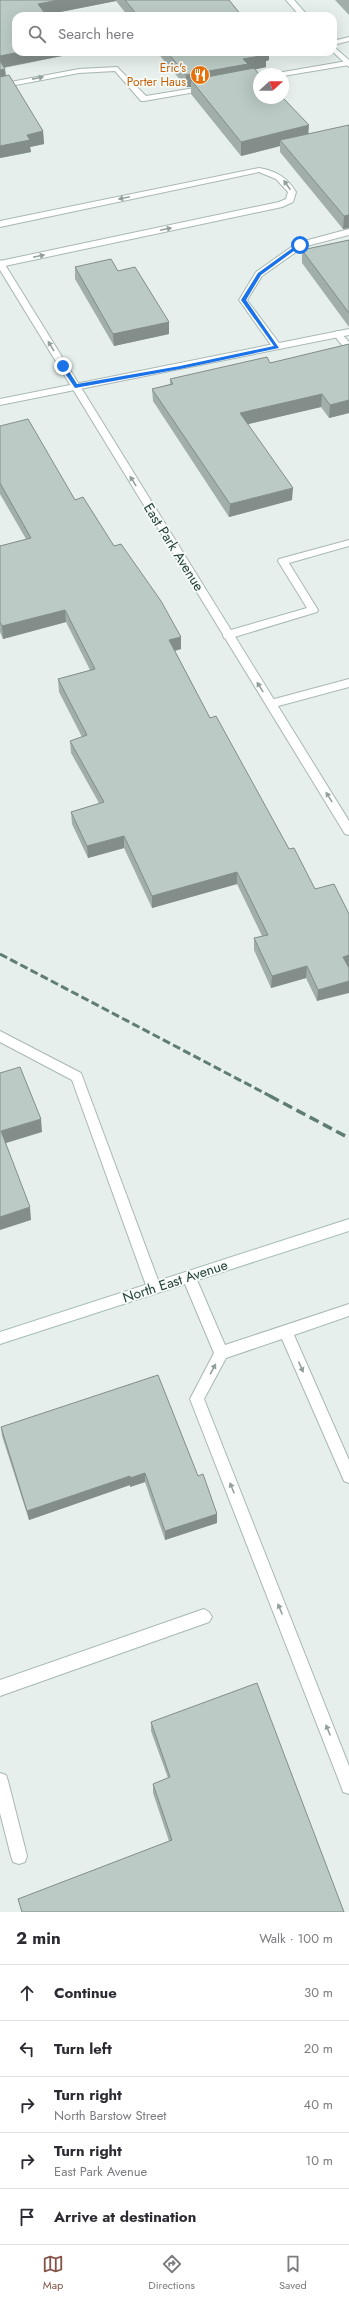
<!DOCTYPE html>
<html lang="en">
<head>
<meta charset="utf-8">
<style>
  body { margin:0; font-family:Jost,sans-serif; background:#f2f2f3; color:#2b2b33 }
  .compass { position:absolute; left:253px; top:68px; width:36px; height:36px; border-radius:50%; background:#fff; box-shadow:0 4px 16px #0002; rotate:69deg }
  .stop { position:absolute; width:12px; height:12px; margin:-9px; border:3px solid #1a73e8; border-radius:50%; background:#fff }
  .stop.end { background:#1a73e8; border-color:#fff; box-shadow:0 1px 4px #0008 }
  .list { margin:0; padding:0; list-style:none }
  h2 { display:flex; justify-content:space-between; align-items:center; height:52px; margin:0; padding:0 16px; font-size:17px }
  h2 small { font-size:13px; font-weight:400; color:#7c7c81 }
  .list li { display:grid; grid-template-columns:26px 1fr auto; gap:12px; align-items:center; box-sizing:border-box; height:56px; padding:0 16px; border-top:1px solid #e1e1e2 }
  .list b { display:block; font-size:15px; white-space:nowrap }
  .list p { margin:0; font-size:13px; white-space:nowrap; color:#7c7c81 }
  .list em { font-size:13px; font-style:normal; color:#7c7c81 }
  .icon { flex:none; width:22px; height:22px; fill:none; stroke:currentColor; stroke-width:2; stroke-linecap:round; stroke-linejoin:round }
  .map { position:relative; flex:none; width:349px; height:1912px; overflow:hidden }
  .search { position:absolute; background:#fff; box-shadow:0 4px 16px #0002; left:12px; right:12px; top:12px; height:44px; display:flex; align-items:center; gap:10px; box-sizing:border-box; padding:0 14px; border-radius:12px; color:#7c7c81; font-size:15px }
  .sheet { height:332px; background:#fff }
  nav { display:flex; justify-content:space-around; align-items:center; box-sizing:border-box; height:56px; border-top:1px solid #e1e1e2; background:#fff; font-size:11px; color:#7c7c81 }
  nav a { display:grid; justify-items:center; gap:2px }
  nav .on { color:#855347 }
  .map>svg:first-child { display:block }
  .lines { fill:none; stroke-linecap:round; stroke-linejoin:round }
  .service-casing { stroke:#a8b8b2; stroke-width:2 }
  .minor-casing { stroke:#a8b8b2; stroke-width:2 }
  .tertiary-casing { stroke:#a8b8b2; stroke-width:2 }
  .secondary-casing { stroke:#a4bbb3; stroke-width:2 }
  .service { fill:#fff; fill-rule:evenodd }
  .minor { fill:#fff; fill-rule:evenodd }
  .tertiary { fill:#fff; fill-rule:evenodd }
  .secondary { fill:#fff; fill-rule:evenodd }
  .rail-far1 { stroke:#5f7d75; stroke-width:3; stroke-dasharray:8 3.5; stroke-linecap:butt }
  .rail { stroke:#5f7d75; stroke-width:3.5; stroke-dasharray:10 5; stroke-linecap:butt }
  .wall { fill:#a1aea9 }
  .shaded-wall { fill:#838d89 }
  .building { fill:#bbcac4; stroke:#838d89 }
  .oneway { fill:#92a09c }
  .route { fill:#1a73e8 }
  .labels { text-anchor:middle; stroke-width:3.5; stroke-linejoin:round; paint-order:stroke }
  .far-food-label { font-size:12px; fill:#c56008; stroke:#f7fbf9; text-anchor:end }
  .street-label { font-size:14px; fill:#24423a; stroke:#f7fbf9 }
</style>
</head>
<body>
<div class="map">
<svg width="349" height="1912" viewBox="0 0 349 1912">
  <rect width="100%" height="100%" fill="#e6efeb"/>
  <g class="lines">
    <g class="service-casing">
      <g id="service">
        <polygon points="349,37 349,41 333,45 333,41"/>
        <polygon points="347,61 349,61 349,65 283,76 283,74 279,74 283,72"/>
        <polygon points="117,67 146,96 207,86 211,88 207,90 144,101 141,101 115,71 79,73 0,88 0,84 79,69"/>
        <path d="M 259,168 C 276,171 287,177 296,192 L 293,202 L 282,207 L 0,267 L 0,261 L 279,202 L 286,199 L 288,192 L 276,179 L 259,172 L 0,227 L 0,221 Z"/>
        <polygon points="349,229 349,235 303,247 262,276 247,300 282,347 280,349 274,349 239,300 256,272 297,243"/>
        <polygon points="337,331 340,332 349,342 349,351 346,350 333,334"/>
        <polygon points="349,540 349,546 289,563 318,610 317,612 228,639 224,638 223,635 224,632 307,608 278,561 279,559"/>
        <polygon points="349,679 349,687 271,708 266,704 267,701"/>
        <polygon points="0,1031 81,1073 161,1288 159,1292 154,1294 149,1292 147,1288 72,1080 0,1042"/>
        <polygon points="189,1271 194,1273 225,1345 349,1304 349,1316 294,1335 349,1460 349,1483 344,1481 282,1339 226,1358 204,1399 349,1766 349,1794 343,1792 341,1786 190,1399 214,1353 182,1277 184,1273"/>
        <polygon points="204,1609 209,1612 212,1617 209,1622 0,1696 0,1680"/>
        <polygon points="0,1773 6,1775 8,1781 27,1856 25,1862 19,1864 13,1862 11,1856 0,1813"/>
      </g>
    </g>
    <g class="minor-casing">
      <polygon id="minor" points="0,260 4,263 349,821 349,835 345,834 0,270"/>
    </g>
    <g class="tertiary-casing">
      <polygon id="tertiary" points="349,329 349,335 0,405 0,399"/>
    </g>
    <g class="secondary-casing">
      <g id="secondary">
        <polygon points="286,0 294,0 308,16 300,16"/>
        <polygon points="333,46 349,60 349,67 333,52"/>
        <polygon points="349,1219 349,1231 0,1344 0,1332"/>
      </g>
    </g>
    <use href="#service" class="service"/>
    <use href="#minor" class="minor"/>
    <use href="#tertiary" class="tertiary"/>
    <use href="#secondary" class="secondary"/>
    <polyline class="rail-far1" points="0,954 272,1097"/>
    <polyline class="rail" points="270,1096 349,1138"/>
  </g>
  <g class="wall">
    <polygon points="0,0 229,0 242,16 128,16 116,1 46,15 67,55 4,68 5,69 6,76 43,131 44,144 30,147 31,152 0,158"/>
    <polygon points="335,0 349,0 349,15"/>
    <polygon points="157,52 269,52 269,60 266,61 266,67 254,69 308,133 349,228 343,229 280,152 280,146 241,156 191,94 191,87 186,87"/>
    <polygon points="349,240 349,327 302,263 302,250"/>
    <polygon points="75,267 118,271 169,322 169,334 114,346 75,279"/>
    <polygon points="349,344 349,413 329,418 321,407 248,424 292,500 229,517 153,401 152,389 170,384 170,379 270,363"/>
    <polygon points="0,426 75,500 114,546 181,637 181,649 175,651 210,718 289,849 315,889 349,914 349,967 317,1001 306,978 271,988 254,950 254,938 262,936 237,884 152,908 124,848 88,858 72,824 71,812 99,803 71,753 70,741 82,737 59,692 58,679 90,670 66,622 3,639 0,632 0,546 26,539 0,494"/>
    <polygon points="1,1427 198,1476 217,1514 217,1523 165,1540 145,1482 130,1487 130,1485 29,1520 2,1436"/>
    <polygon points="151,1722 344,1912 169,1841 153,1793 153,1784 168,1778 151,1731"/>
  </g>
  <g class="shaded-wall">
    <polygon points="59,0 116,0 116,1 39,16 38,4"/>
    <polygon points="20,52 67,52 67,55 0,68 0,56"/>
    <polygon points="262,52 269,52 269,60 266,61 266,67 248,71 191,80 191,87 186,87 186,75 243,59"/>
    <polygon points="5,69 6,81 0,83 0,70"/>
    <polygon points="309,125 308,139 280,140 280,146 241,156 241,142"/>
    <polygon points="43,131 44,144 30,147 31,152 0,158 0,146 27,135"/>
    <polygon points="349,215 349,228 343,229 344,216"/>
    <polygon points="169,322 169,334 114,346 113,334"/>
    <polygon points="322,394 321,407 240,426 240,413"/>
    <polygon points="349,400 349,413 329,418 330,405"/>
    <polygon points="293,488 292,500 229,517 230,504"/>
    <polygon points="65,610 66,622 3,639 2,626"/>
    <polygon points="181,637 181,649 169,652 169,640"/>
    <polygon points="124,836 124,848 88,858 87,846"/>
    <polygon points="237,872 237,884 152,908 152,896"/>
    <polygon points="349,955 349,967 342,969 343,957"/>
    <polygon points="307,966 306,978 271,988 272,976"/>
    <polygon points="349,981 349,993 317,1001 318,990"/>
    <polygon points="41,1119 42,1132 3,1144 1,1131"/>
    <polygon points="30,1207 31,1220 0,1230 0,1217"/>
    <polygon points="145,1473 145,1482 130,1487 130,1478"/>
    <polygon points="130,1476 130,1485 29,1520 27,1511"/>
    <polygon points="217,1514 217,1523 165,1540 165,1531"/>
  </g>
  <g class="building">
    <polygon points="0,0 59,0 38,4 47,16 16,16 16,52 20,52 0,56"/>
    <polygon points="125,0 229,0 242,16 138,16"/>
    <polygon points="167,52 264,52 266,55 243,59 248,64 186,75"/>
    <polygon points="0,61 5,69 0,70"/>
    <polygon points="254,68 259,74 259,98 283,98 309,125 241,142 191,80"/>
    <polygon points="9,75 43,131 27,135 30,140 0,146 0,77"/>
    <polygon points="349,125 349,215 344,216 280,140"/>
    <polygon points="349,240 349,313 302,250"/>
    <polygon points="111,259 118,271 135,267 169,322 113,334 75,267"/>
    <polygon points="349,344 349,400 330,405 322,394 240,413 293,488 230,504 152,389 173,384 170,379 267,357 270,363"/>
    <polygon points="28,419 75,500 83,497 114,546 121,544 161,601 181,637 169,640 210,718 216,716 289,849 294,848 315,889 334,884 349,914 349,955 343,957 349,968 349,981 318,990 307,966 272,976 254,938 268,935 237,872 152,896 124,836 87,846 71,812 104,802 70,741 87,735 58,679 95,669 65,610 2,626 0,622 0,546 31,538 0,483 0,426"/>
    <polygon points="20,1067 41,1119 1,1131 30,1207 0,1217 0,1073"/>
    <polygon points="158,1375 198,1476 203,1474 217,1514 165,1531 145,1473 130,1478 130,1476 27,1511 1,1427"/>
    <polygon points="257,1683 344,1912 22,1912 18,1899 172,1840 153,1784 170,1777 151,1722"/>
  </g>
  <defs><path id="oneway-solid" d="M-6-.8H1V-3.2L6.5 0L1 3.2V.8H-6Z"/></defs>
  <g class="oneway">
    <use href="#oneway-solid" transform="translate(38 78) rotate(-11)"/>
    <use href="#oneway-solid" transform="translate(287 185) rotate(-125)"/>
    <use href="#oneway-solid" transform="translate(124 198) rotate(168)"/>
    <use href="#oneway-solid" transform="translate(166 229) rotate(-12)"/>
    <use href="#oneway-solid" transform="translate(39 256) rotate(-12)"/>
    <use href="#oneway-solid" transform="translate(51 346) rotate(-121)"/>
    <use href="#oneway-solid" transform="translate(133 481) rotate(-122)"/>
    <use href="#oneway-solid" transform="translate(260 687) rotate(-122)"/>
    <use href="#oneway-solid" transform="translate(329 797) rotate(-122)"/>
    <use href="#oneway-solid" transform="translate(301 1367) rotate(66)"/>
    <use href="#oneway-solid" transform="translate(213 1369) rotate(-62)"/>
    <use href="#oneway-solid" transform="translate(232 1488) rotate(-112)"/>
    <use href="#oneway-solid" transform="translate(280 1609) rotate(-112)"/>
    <use href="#oneway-solid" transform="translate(328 1730) rotate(-112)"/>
  </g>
  <polygon class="route" points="298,244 302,245 261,275 246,300 279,348 180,369 75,388 60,366 65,365 77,384 180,366 274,346 241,300 258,273"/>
  <defs>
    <g id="restaurant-disc" transform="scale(1)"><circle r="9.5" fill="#e8710a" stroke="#f7fbf9"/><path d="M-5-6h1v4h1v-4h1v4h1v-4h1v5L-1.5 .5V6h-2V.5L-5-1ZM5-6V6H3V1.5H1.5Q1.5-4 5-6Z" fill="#fff"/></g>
  </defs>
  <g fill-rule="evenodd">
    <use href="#restaurant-disc" x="200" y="75"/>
  </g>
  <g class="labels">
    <g class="far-food-label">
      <text x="186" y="72">Eric's<tspan x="186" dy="14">Porter Haus</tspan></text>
    </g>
    <g class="street-label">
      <text transform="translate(174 547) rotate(58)" y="5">East Park Avenue</text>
      <text transform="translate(175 1281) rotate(-18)" y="5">North East Avenue</text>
    </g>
  </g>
</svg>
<svg class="compass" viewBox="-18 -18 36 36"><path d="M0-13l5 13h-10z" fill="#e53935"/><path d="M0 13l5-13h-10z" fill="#7c7c81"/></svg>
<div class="stop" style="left:300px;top:245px"></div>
<div class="stop end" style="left:63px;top:366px"></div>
<div class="search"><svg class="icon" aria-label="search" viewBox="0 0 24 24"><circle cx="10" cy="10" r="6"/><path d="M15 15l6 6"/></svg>Search here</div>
</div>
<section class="sheet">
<h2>2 min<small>Walk · 100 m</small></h2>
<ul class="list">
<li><svg class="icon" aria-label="ahead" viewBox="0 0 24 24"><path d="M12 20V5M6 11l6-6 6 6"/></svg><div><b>Continue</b></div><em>30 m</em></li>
<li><svg class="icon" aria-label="left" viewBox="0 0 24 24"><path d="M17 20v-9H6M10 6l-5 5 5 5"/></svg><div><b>Turn left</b></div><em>20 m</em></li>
<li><svg class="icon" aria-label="right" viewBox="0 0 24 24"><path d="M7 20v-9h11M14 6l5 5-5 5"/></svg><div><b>Turn right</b><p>North Barstow Street</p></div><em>40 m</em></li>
<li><svg class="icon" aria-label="right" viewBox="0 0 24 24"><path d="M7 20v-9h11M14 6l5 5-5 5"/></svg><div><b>Turn right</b><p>East Park Avenue</p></div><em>10 m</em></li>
<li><svg class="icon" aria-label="arrive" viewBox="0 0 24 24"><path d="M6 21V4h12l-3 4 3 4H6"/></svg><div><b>Arrive at destination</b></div></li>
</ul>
</section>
<nav>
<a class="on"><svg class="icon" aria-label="map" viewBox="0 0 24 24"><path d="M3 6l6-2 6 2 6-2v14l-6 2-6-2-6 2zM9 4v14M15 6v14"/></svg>Map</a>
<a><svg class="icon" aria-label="directions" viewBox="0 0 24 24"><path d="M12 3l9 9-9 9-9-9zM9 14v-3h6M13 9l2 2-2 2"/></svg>Directions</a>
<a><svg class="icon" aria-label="saved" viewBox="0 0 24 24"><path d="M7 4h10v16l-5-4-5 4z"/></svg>Saved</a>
</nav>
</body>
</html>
